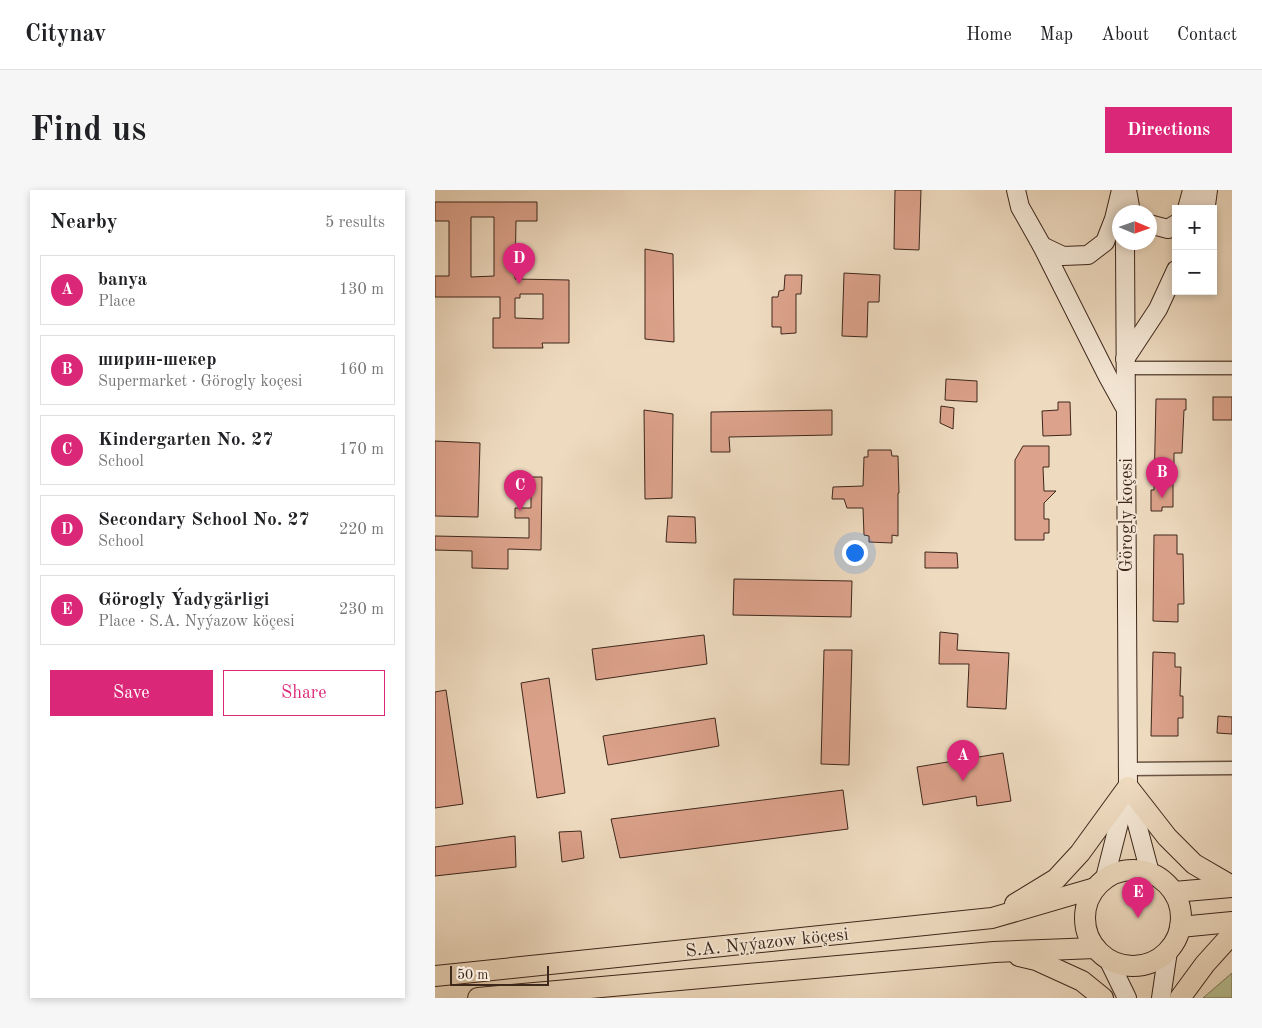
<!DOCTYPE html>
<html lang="en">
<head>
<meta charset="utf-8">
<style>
  body { margin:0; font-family:"Old Standard TT",serif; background:#f6f6f6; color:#202124 }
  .controls { position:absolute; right:15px; top:15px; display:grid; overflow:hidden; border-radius:0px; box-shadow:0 2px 8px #0003 }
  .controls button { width:45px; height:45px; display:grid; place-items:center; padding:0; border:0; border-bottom:1px solid #e0e0e0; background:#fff; color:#202124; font:25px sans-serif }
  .compass { position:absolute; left:677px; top:15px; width:45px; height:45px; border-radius:50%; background:#fff; box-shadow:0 2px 8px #0003; rotate:92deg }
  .scale { position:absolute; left:15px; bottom:12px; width:99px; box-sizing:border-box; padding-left:5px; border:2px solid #3e271b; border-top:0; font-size:14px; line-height:18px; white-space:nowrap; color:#3e271b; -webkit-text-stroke:4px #f4e7d5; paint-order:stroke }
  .you { position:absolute; left:419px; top:362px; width:18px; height:18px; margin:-12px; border:4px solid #fff; border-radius:50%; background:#1a73e8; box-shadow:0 0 0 8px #1a73e833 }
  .badge { display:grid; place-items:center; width:32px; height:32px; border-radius:50%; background:#db2777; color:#fff; font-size:16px; font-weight:700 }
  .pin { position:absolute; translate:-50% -41px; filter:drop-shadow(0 1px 2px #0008) }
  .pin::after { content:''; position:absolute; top:26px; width:18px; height:15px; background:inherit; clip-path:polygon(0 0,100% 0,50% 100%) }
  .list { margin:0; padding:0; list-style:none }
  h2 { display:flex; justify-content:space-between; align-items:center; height:65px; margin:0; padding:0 20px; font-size:21px }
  h2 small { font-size:16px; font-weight:400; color:#757577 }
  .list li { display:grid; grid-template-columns:32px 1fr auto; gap:15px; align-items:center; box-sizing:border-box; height:70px; margin:0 10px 10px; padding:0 10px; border:1px solid #e0e0e0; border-radius:0px }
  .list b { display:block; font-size:19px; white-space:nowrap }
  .list p { margin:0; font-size:16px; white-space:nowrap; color:#757577 }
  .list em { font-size:16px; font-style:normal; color:#757577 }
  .actions { display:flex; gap:10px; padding:15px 20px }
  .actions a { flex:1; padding:11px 0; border:1px solid #db2777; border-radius:0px; text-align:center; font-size:18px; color:#db2777 }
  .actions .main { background:#db2777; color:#fff }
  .map { position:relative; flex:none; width:797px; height:808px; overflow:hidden; border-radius:0px }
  header { display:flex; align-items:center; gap:30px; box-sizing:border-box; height:70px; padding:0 25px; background:#fff; border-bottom:1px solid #e0e0e0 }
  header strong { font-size:24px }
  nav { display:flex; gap:28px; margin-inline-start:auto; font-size:18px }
  .intro { display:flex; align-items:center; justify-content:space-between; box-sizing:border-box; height:120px; padding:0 30px }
  h1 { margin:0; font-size:35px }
  .button { padding:12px 22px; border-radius:0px; background:#db2777; color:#fff; font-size:18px; font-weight:700 }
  main { display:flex; gap:30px; padding:0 30px }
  aside { flex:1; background:#fff; border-radius:0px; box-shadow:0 2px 8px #0003 }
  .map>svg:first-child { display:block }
  .green { fill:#b8c092; stroke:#7b7456 }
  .building { fill:#dca28b; stroke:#3e271b; fill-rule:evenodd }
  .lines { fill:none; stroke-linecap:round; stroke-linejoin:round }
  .street-casing { stroke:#6a5444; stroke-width:15 }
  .secondary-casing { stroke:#3e271b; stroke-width:20 }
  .primary-casing { stroke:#3e271b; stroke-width:22 }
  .street { stroke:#f4e7d5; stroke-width:12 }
  .secondary { stroke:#f4e7d5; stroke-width:18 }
  .primary { stroke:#eedabf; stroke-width:20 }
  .labels { text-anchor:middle; stroke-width:4; stroke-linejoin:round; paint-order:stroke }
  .street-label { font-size:18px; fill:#3e271b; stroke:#f4e7d5 }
</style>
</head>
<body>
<header>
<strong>Citynav</strong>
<nav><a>Home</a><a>Map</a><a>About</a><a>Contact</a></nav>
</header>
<div class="intro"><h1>Find us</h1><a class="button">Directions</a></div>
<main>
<aside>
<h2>Nearby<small>5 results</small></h2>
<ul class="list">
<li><span class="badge">A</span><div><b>banya</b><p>Place</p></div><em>130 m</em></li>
<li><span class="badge">B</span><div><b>ширин-шекер</b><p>Supermarket · Görogly koçesi</p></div><em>160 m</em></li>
<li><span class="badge">C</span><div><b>Kindergarten No. 27</b><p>School</p></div><em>170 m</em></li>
<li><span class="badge">D</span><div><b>Secondary School No. 27</b><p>School</p></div><em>220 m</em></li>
<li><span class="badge">E</span><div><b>Görogly Ýadygärligi</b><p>Place · S.A. Nyýazow köçesi</p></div><em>230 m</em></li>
</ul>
<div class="actions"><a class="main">Save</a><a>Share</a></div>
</aside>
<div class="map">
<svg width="797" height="808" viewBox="0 0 797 808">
  <rect width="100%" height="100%" fill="#eedabf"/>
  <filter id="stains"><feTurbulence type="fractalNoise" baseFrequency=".004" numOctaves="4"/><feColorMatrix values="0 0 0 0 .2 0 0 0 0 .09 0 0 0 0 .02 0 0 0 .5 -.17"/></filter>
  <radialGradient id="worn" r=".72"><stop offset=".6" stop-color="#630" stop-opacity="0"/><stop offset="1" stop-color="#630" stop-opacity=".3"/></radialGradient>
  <polygon class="green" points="797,783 797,808 768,808"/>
  <g class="building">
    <polygon points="460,0 486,0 484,60 459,59"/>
    <path d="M 0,12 L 102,12 L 102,31 L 81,31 L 80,89 L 134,90 L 134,153 L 107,153 L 108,158 L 58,158 L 58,128 L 65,128 L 65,107 L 0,107 L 0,86 L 14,86 L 14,31 L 0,31 ZM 36,27 L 59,27 L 59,86 L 36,87 ZM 85,104 L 108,104 L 108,129 L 80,128 L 80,108 L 85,108 Z"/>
    <polygon points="210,59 238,64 239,152 210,149"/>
    <polygon points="409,83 445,85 444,112 433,112 432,147 407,146"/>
    <polygon points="350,85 367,85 366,104 361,104 361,143 346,144 346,137 337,137 337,107 343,107 344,101 349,100"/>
    <polygon points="511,189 542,191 542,212 510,210"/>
    <rect x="778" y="207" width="19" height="23"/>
    <polygon points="721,209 751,209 751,220 749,220 747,263 739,263 739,284 738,284 738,317 727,317 727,321 716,321 716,300 719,300"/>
    <polygon points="623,212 635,212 636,245 608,246 607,221 623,220"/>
    <polygon points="506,216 519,218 518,239 505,233"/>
    <polygon points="209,220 238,224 237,308 210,309"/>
    <polygon points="397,220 397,245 294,247 295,262 276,262 276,222"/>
    <polygon points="0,251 45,253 43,327 0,326"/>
    <polygon points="588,256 614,256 614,277 608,277 609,301 621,301 609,313 609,329 614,329 614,343 609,343 609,350 580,350 580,270"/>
    <polygon points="433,260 456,260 457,266 463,266 464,303 463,303 463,346 457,345 457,353 434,352 434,346 429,345 428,318 412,318 409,309 397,309 398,297 428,296 429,267 433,267"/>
    <polygon points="96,287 107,287 106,360 73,359 73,379 37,378 37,361 0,360 0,346 94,348 94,328 80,328 80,318 96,318"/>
    <polygon points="233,326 260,327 261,353 231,352"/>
    <polygon points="719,345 742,345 742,364 748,364 749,414 743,414 743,432 718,431"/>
    <polygon points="490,362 522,363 523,378 490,378"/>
    <polygon points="299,389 417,391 416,427 298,425"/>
    <polygon points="505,442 523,444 522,460 574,463 571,519 532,517 534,474 504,474"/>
    <polygon points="269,445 272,474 161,490 157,459"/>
    <polygon points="389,460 417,460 414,575 386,574"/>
    <polygon points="718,462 740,463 740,477 746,477 745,506 748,506 748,528 743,528 743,546 716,546"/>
    <polygon points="114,488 130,603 102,608 86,493"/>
    <polygon points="11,500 28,614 0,618 0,502"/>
    <polygon points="783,526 797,527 797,544 782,543"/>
    <polygon points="280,528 284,556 173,575 168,546"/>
    <polygon points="568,563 576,611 542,616 541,606 488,615 482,577"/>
    <polygon points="408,600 413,639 185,668 176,629"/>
    <polygon points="146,641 149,668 127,672 124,642"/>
    <polygon points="80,646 81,677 0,686 0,657"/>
  </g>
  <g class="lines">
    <g class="street-casing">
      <g id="street">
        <polyline points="690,178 797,178"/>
        <polyline points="693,579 797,578"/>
      </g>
    </g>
    <g class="secondary-casing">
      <g id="secondary">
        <polyline points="581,0 585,17 607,56 673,187 689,216"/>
        <polyline points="692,0 696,22"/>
        <polyline points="752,19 757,0"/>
        <polyline points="769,19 771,15 773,0"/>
        <polyline points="714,34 733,39 741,34"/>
        <polyline points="607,56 628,66 653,65 670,52 679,29 686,0"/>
        <polyline points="690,169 723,119 741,80"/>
        <polyline points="693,600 715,683"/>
        <polyline points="670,688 693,597 690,52"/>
        <polyline points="673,769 692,808"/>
        <polyline points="726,808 733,761"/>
      </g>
    </g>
    <g class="primary-casing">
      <g id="primary">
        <circle cx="698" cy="728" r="48"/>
        <polyline points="739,702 797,697"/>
        <polyline points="580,714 621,689 645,663 693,597 732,647 759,674 797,696"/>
        <polyline points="745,737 797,732"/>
        <polyline points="584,766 601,770 647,791 668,808"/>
        <polyline points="0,786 557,728 660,698"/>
        <polyline points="43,808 559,762 660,758"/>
        <polyline points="745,808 770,774 797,744"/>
      </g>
    </g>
    <use href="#street" class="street"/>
    <use href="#secondary" class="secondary"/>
    <use href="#primary" class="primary"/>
  </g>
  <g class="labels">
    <g class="street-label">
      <text transform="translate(691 325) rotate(-90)" y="6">Görogly koçesi</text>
      <text transform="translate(332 752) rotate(-6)" y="6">S.A. Nyýazow köçesi</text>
    </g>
  </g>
  <rect width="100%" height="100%" filter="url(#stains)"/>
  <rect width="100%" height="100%" fill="url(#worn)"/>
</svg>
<div class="controls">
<button>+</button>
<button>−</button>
</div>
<svg class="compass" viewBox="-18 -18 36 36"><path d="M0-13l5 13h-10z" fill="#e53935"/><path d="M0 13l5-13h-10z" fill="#757577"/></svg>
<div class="scale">50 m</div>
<div class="you"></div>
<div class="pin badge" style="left:528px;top:591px">A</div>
<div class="pin badge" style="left:727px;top:308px">B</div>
<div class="pin badge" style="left:85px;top:321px">C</div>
<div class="pin badge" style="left:84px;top:94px">D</div>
<div class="pin badge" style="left:703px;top:728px">E</div>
</div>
</main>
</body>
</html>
